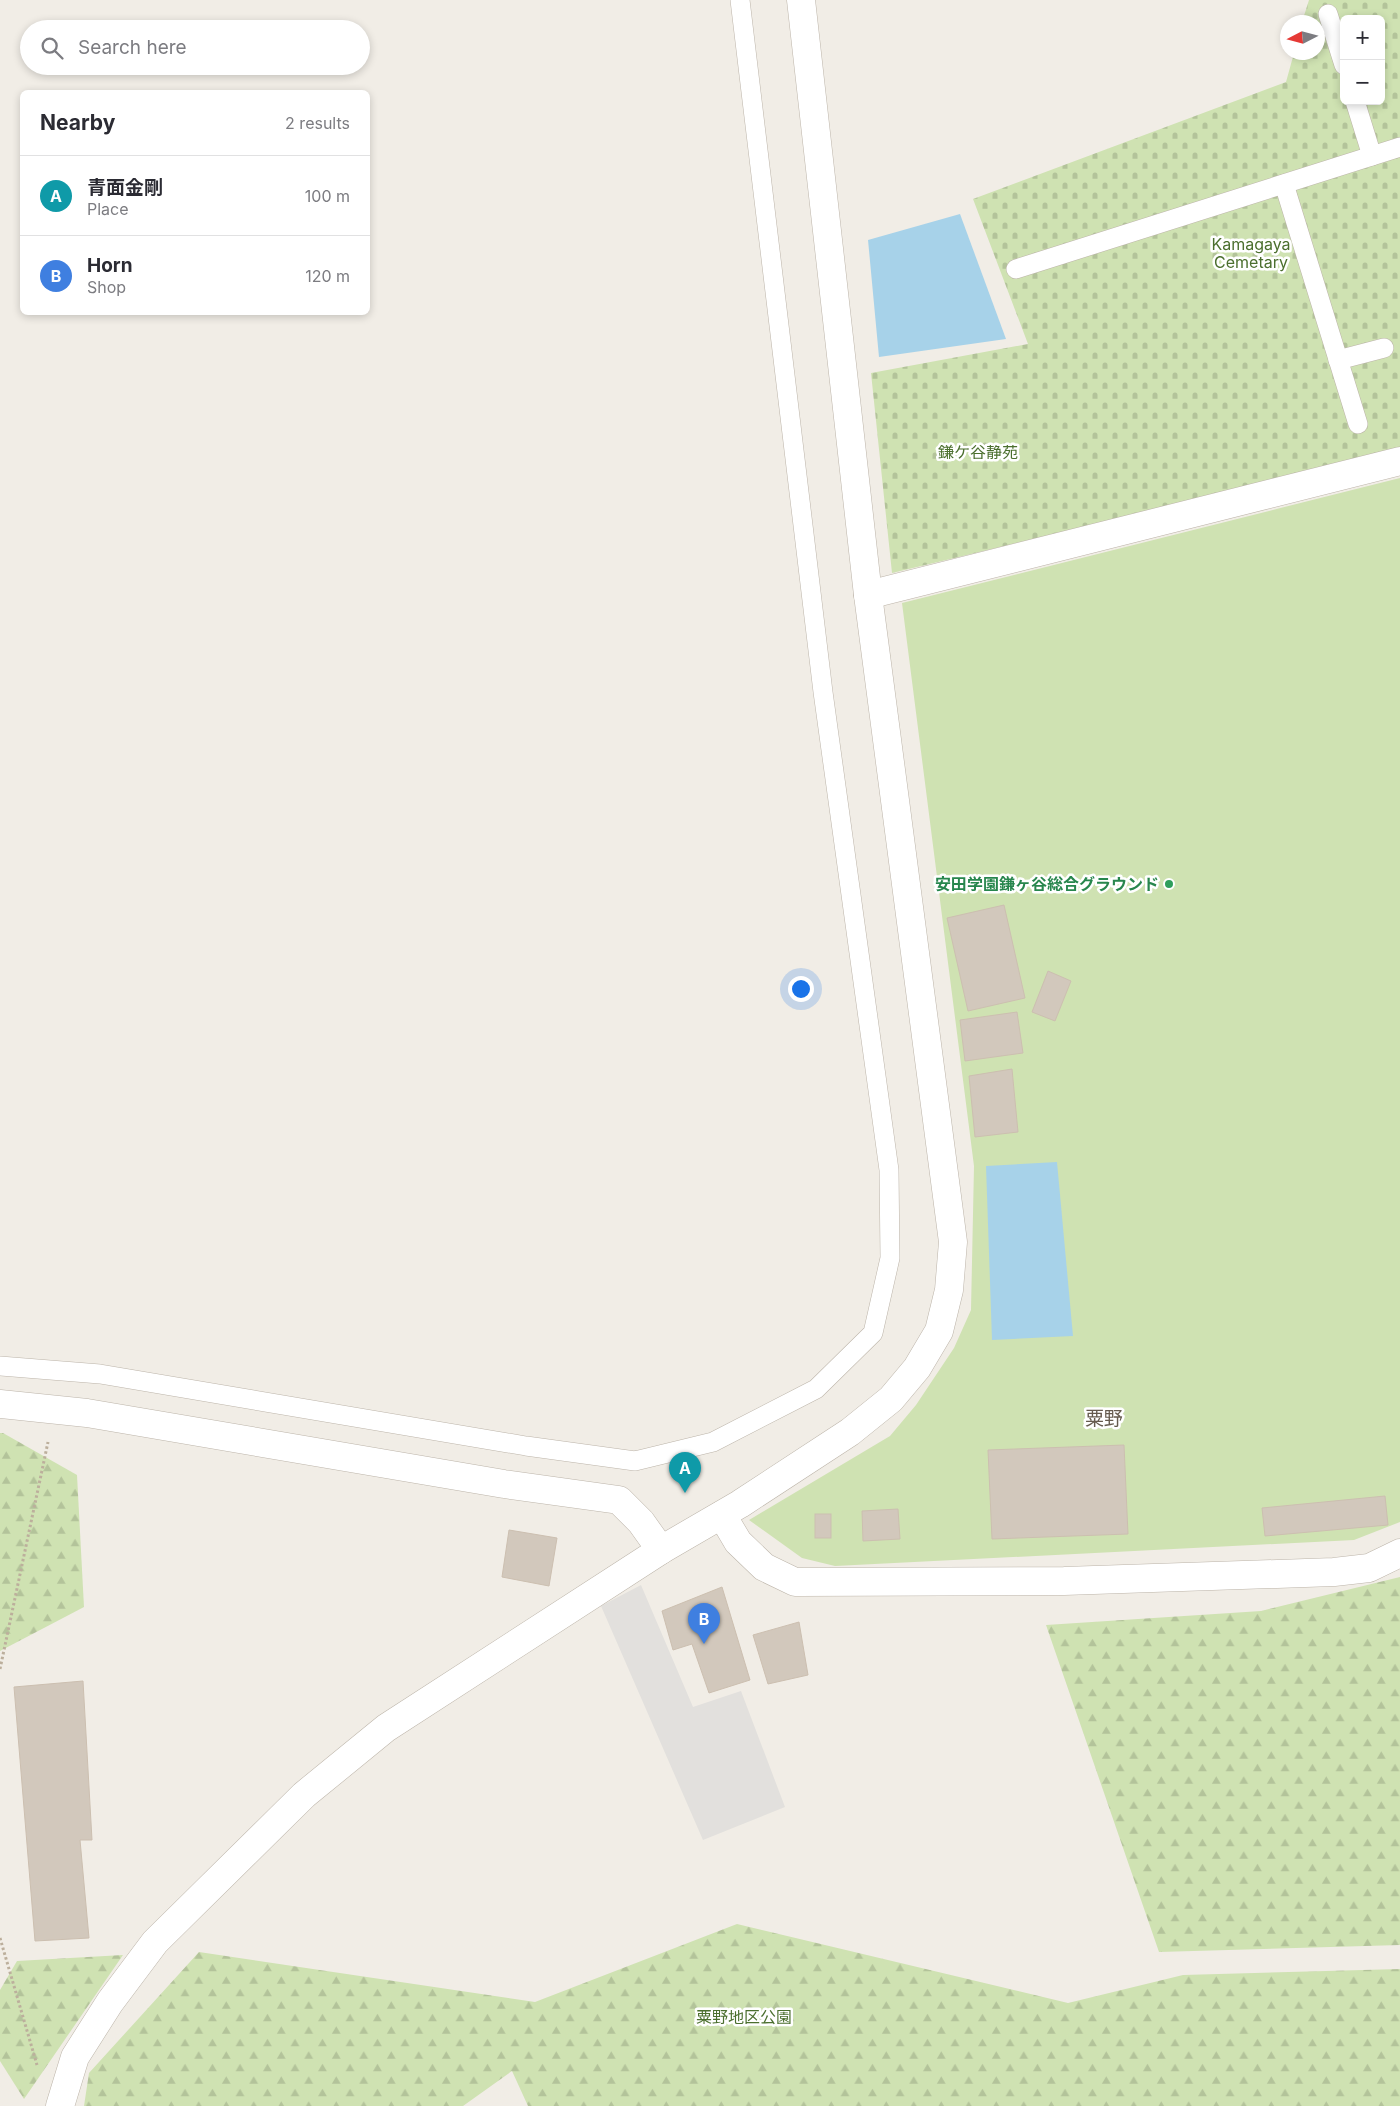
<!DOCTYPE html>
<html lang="en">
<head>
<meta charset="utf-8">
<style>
  body { margin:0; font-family:Inter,"Noto Sans JP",sans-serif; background:#f2f2f3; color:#2b2b33 }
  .controls { position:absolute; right:15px; top:15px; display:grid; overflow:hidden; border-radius:8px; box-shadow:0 2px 8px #0003 }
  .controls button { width:45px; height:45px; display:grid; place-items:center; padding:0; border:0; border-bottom:1px solid #e1e1e2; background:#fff; color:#2b2b33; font:25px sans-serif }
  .compass { position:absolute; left:1280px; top:15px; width:45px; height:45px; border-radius:50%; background:#fff; box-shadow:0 2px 8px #0003; rotate:264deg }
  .you { position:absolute; left:800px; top:988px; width:18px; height:18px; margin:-12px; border:4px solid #fff; border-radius:50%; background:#1a73e8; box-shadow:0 0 0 8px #1a73e833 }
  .badge { display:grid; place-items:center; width:32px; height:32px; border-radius:50%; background:#e73827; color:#fff; font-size:16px; font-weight:700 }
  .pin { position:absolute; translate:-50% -41px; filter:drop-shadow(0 1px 2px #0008) }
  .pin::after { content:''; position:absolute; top:26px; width:18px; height:15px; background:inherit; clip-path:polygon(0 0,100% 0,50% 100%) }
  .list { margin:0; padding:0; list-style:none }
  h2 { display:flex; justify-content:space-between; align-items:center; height:65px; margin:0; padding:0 20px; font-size:21px }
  h2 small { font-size:16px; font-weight:400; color:#7c7c81 }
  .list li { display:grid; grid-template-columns:32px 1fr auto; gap:15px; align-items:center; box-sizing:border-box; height:80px; padding:0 20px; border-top:1px solid #e1e1e2 }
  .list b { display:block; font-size:19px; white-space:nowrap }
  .list p { margin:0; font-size:16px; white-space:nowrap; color:#7c7c81 }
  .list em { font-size:16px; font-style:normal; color:#7c7c81 }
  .icon { flex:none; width:28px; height:28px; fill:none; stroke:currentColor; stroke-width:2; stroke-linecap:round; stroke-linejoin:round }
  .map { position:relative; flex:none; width:1400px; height:2106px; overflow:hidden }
  .search { position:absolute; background:#fff; box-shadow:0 2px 8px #0003; left:20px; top:20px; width:350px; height:55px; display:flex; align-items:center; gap:12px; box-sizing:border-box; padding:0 18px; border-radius:28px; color:#7c7c81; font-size:19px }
  .panel { position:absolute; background:#fff; box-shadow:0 2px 8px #0003; left:20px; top:90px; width:350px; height:225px; border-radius:8px }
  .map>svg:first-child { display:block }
  .forest { fill:url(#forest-firs) }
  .cemetery { fill:url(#cemetery-stones); fill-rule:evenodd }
  .park { fill:#cfe2b2 }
  .parking { fill:#e2e0dd }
  .water { fill:#a7d2e9 }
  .building { fill:#d2c8bc; stroke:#ccbfb0 }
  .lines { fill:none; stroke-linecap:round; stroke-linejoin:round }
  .service-casing { stroke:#bcb4a9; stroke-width:20 }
  .minor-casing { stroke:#bcb4a9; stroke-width:29 }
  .tertiary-casing { stroke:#bcb4a9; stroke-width:29 }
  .path { stroke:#bcaf9c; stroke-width:3; stroke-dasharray:2.5 2.5; stroke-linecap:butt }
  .service { stroke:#fff; stroke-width:19 }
  .minor { stroke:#fff; stroke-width:28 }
  .tertiary { stroke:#fff; stroke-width:28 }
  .leisure-dot { fill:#2e9e5b; stroke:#fff; stroke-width:2 }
  .labels { text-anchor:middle; stroke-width:5; stroke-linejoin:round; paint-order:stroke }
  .park-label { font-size:16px; fill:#4b6f2e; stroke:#fff }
  .leisure-label { font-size:16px; font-weight:bold; fill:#27864d; stroke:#fff; text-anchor:end }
  .quarter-label { font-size:19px; fill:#655a4e; stroke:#fff }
</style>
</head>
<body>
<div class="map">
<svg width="1400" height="2106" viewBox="0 0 1400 2106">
  <defs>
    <pattern id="forest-firs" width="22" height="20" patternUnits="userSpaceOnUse" patternTransform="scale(1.25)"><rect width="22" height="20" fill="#cfe2b2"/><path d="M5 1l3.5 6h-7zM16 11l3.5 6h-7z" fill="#b3c39a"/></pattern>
    <pattern id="cemetery-stones" width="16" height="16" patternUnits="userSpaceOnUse" patternTransform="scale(1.25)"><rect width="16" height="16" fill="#cfe2b2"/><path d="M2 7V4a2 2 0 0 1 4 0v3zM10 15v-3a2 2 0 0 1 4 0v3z" fill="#b3c39a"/></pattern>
  </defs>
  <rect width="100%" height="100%" fill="#f1ede6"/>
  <g class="forest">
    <polygon points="0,1433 3,1433 77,1475 84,1607 0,1651"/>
    <polygon points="1400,1577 1400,1945 1159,1952 1046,1625 1261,1611"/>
    <polygon points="737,1924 1068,2003 1183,1975 1400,1969 1400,2106 528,2106 512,2071 463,2106 84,2106 89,2073 199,1952 535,2002"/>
    <polygon points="123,1955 24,2099 0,2061 0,1990 17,1961"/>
  </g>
  <path class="cemetery" d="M 1309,0 L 1400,0 L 1400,448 L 1166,507 L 892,573 L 871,373 L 1028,344 L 973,199 L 1286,82 L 1294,53 L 1318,52 L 1318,22 L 1302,22 ZM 1344,19 L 1381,19 L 1381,101 L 1344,101 Z"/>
  <polygon class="park" points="1400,478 1400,1522 1354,1540 835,1566 802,1558 749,1520 890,1436 916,1405 954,1348 971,1310 974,1166 902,603"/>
  <polygon class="parking" points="641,1585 693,1707 741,1691 785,1807 703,1840 601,1606"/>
  <g class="water">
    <polygon points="960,214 1006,339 879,357 868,240"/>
    <polygon points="1057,1162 1073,1336 992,1340 986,1166"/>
  </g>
  <g class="building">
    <polygon points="1004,905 1025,998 968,1011 947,918"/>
    <polygon points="1048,971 1071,981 1055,1021 1032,1012"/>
    <polygon points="1017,1012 1023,1053 965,1061 960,1020"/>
    <polygon points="1012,1069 1018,1132 975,1137 969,1076"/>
    <polygon points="1124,1445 1128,1534 992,1539 988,1450"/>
    <polygon points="1385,1496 1388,1525 1265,1536 1262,1508"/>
    <polygon points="898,1509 900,1539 863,1541 862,1511"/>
    <rect x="815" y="1514" width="16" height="24"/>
    <polygon points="509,1530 557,1538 549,1586 502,1577"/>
    <polygon points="722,1587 750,1680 709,1693 692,1644 673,1650 662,1611"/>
    <polygon points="799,1622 808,1675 768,1684 753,1635"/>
    <polygon points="83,1681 92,1840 80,1840 89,1938 35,1941 14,1687"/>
  </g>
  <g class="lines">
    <g class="service-casing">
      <g id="service">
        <polyline points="1328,14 1344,65"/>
        <polyline points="1355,101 1372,156"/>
        <polyline points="1284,184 1358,424"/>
        <polyline points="1016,269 1400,147"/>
        <polyline points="1338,360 1384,348"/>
        <polyline points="0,1366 100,1374 526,1446 635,1461 713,1442 816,1389 873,1333 890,1258 889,1170 823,692 740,0"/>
      </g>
    </g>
    <g class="minor-casing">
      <g id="minor">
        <polyline points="868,595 1400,461"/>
        <polyline points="722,1515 738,1542 764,1567 795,1582 1064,1581 1334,1572 1369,1568 1400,1553"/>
      </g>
    </g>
    <g class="tertiary-casing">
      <g id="tertiary">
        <polyline points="0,1404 87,1413 504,1484 619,1500 641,1522 661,1550"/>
        <polyline points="60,2106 75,2057 110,2002 155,1942 304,1795 386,1728 661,1550 740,1504 850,1432 891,1399 917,1368 939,1331 949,1290 953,1242 868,595 801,0"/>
      </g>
    </g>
    <g class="path">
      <polyline points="0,1669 48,1442"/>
      <polyline points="0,1938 37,2065"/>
    </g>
    <use href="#service" class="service"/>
    <use href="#minor" class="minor"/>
    <use href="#tertiary" class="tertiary"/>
  </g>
  <circle class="leisure-dot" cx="1169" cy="884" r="5"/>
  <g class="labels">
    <g class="park-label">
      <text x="1251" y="250">Kamagaya<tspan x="1251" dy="18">Cemetary</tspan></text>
      <text x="978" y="458">鎌ケ谷静苑</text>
      <text x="744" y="2023">粟野地区公園</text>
    </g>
    <g class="leisure-label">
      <text x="1159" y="890">安田学園鎌ヶ谷総合グラウンド</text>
    </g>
    <g class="quarter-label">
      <text x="1104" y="1425">粟野</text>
    </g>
  </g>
</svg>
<div class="controls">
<button>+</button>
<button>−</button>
</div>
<svg class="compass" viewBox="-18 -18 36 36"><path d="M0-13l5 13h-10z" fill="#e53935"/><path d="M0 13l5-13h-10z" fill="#7c7c81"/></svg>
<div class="you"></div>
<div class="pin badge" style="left:685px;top:1493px;background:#0f9aa8">A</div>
<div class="pin badge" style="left:704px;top:1644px;background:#3f7fe0">B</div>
<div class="search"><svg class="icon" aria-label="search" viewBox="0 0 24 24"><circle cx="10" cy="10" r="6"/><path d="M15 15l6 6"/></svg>Search here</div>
<section class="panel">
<h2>Nearby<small>2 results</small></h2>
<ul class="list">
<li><span class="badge" style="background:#0f9aa8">A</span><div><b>青面金剛</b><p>Place</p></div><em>100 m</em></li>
<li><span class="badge" style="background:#3f7fe0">B</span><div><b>Horn</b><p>Shop</p></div><em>120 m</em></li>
</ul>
</section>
</div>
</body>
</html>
